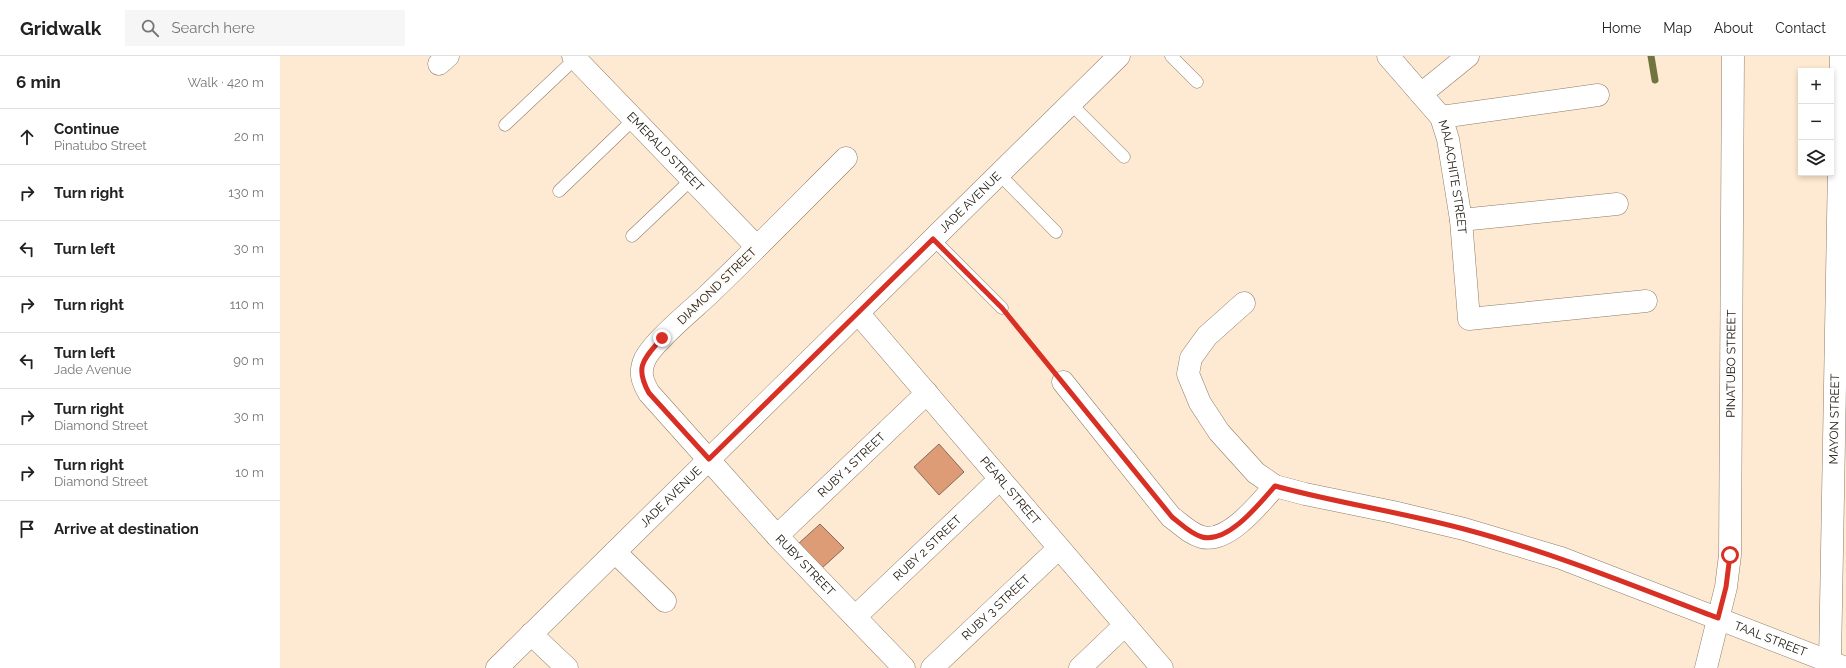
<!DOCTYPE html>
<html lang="en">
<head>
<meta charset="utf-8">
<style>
  body { margin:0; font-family:Raleway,sans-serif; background:#f6f6f6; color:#222 }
  .controls { position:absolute; right:12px; top:12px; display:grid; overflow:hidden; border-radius:0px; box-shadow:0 2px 6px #0003 }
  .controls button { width:36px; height:36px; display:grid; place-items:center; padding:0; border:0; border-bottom:1px solid #e0e0e0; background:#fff; color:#222; font:20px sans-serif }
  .stop { position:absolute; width:12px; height:12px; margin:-9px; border:3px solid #d93025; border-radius:50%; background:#fff }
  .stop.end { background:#d93025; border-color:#fff; box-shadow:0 1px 4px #0008 }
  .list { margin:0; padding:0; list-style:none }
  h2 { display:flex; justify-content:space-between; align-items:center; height:52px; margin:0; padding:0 16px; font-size:17px }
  h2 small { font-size:13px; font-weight:400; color:#767676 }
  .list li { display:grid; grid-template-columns:26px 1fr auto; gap:12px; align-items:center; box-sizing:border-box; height:56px; padding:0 16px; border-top:1px solid #e0e0e0 }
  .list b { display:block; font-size:15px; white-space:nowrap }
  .list p { margin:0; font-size:13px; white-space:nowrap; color:#767676 }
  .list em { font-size:13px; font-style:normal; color:#767676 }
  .icon { flex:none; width:22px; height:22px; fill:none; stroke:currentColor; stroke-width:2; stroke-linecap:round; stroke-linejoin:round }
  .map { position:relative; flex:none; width:1566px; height:612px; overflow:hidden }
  header { display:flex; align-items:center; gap:24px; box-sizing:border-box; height:56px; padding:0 20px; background:#fff; border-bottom:1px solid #e0e0e0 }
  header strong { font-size:19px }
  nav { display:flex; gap:22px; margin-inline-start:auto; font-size:14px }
  .search { width:280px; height:36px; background:#f6f6f6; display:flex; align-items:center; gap:10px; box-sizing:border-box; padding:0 14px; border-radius:0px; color:#767676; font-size:15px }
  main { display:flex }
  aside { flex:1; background:#fff }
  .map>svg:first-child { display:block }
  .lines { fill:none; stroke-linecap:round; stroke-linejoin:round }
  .stream { stroke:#71743f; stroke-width:7 }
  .building { fill:#dd9c76; stroke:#836b5d }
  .service-casing { stroke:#8e7c67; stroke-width:13 }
  .minor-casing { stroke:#8e7c67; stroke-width:23 }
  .tertiary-casing { stroke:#8e7c67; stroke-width:23 }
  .path { stroke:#a39583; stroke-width:2.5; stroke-dasharray:2 3; stroke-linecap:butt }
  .service { stroke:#fff; stroke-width:12 }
  .minor { stroke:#fff; stroke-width:22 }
  .tertiary { stroke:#fff; stroke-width:22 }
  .route { stroke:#d93025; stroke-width:5 }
  .labels { text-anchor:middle; stroke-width:3.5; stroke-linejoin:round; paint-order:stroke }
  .street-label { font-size:12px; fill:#1c160d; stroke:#fefaf5 }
</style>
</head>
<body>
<header>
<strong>Gridwalk</strong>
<div class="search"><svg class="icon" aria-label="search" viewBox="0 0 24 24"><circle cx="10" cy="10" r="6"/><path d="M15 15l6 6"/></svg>Search here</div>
<nav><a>Home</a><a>Map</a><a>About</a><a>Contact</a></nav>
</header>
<main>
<aside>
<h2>6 min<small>Walk · 420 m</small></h2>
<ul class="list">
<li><svg class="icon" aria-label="ahead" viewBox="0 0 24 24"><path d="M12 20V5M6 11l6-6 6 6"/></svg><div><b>Continue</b><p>Pinatubo Street</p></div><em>20 m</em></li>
<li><svg class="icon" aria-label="right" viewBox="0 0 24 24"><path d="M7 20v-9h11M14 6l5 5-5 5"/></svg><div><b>Turn right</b></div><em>130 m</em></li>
<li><svg class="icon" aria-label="left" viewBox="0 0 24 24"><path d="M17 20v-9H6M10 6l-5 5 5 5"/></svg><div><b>Turn left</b></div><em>30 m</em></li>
<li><svg class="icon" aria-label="right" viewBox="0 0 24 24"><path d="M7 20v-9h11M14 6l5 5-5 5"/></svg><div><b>Turn right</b></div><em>110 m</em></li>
<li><svg class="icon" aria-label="left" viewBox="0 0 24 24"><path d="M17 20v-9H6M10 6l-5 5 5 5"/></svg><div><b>Turn left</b><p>Jade Avenue</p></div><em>90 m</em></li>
<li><svg class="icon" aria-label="right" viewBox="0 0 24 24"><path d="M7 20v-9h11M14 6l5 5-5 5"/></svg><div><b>Turn right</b><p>Diamond Street</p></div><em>30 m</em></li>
<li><svg class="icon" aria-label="right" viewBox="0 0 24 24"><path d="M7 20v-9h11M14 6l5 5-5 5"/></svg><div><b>Turn right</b><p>Diamond Street</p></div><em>10 m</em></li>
<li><svg class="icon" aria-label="arrive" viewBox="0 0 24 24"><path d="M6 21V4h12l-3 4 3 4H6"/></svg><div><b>Arrive at destination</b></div></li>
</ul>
</aside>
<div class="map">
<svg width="1566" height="612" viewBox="0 0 1566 612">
  <rect width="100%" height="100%" fill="#feead2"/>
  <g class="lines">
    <polyline class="stream" points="1371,0 1375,24"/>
  </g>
  <g class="building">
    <polygon points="659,388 684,416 659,439 634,411"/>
    <polygon points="540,468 564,492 542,512 518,488"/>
  </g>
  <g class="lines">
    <g class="service-casing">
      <g id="service">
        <polyline points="891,0 917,26"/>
        <polyline points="791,48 844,101"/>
        <polyline points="225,69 296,2"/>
        <polyline points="719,118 776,176"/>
        <polyline points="279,135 354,63"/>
        <polyline points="352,180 412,123"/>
        <polyline points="653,183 722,252"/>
      </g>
    </g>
    <g class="minor-casing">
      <g id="minor">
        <path id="s1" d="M 293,0 L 477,191"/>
        <path id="s2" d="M 1108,0 L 1161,61 L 1168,83 L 1181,164 L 1189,263 L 1366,245"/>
        <polyline points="159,8 168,0"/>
        <polyline points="1141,38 1188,0"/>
        <polyline points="1161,61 1318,39"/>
        <path id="s3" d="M 566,102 C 520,148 474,195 427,240 C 412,254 373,286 365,303 C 359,316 362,325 369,337 L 497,480 L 624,612"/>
        <polyline points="1181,164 1337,148"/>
        <path id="s4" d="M 964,247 L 927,280 L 911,302 L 908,318 L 920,347 L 939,376 L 976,417 L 995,430 L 1025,438 L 1113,456 L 1184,473 L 1281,502 L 1566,612"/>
        <path id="s5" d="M 578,257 L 882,612"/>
        <path d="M 783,326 L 891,461 C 901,468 910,478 922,481 C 948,488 980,447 995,430"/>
        <path id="s6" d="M 497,480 L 647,337"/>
        <polyline points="335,496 385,545"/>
        <path id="s7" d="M 575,561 L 720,423"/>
        <polyline points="251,578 287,612"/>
        <path id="s8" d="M 1550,605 L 1561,0"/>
        <path id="s9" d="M 652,612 L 779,492"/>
        <polyline points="800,612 845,569"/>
        <path id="s10" d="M 1426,612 L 1446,531 L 1450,499 L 1453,0"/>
      </g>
    </g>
    <g class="tertiary-casing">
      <g id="tertiary">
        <path id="s11" d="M 217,612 L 839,0"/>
      </g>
    </g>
    <polyline class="path" points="733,265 769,309"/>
    <use href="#service" class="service"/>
    <use href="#minor" class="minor"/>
    <use href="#tertiary" class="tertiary"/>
  </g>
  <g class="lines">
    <path class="route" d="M 382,282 C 364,303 354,310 369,337 L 429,403 L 653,183 L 722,252 L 892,461 C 901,468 911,478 922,481 C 948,488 980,447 995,430 C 1057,447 1121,456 1184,473 C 1271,496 1354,530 1438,562 L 1446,531 L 1450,499"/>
  </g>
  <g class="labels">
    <g class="street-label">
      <text dy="4" stroke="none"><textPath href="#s1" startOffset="133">EMERALD STREET</textPath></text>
      <text dy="4" stroke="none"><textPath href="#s2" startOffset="142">MALACHITE STREET</textPath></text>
      <text dy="4" stroke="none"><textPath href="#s11" startOffset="664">JADE AVENUE</textPath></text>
      <text transform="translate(437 230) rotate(-44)" y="4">DIAMOND STREET</text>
      <text dy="4" stroke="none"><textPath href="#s10" startOffset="307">PINATUBO STREET</textPath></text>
      <text dy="4" stroke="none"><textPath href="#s8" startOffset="242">MAYON STREET</textPath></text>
      <text dy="4" stroke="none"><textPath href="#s6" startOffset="103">RUBY 1 STREET</textPath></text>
      <text dy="4" stroke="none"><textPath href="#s5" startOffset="234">PEARL STREET</textPath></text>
      <text dy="4" stroke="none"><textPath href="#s11" startOffset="244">JADE AVENUE</textPath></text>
      <text dy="4" stroke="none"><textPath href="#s7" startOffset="100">RUBY 2 STREET</textPath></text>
      <text dy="4" stroke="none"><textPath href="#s3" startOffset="553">RUBY STREET</textPath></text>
      <text dy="4" stroke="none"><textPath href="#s9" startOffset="88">RUBY 3 STREET</textPath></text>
      <text dy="4" stroke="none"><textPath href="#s4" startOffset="757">TAAL STREET</textPath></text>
    </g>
  </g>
</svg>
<div class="controls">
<button>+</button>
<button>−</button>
<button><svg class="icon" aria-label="layers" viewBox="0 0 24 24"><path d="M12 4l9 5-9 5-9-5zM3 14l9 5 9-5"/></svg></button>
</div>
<div class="stop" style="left:1450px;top:499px"></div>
<div class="stop end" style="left:382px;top:282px"></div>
</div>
</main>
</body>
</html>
